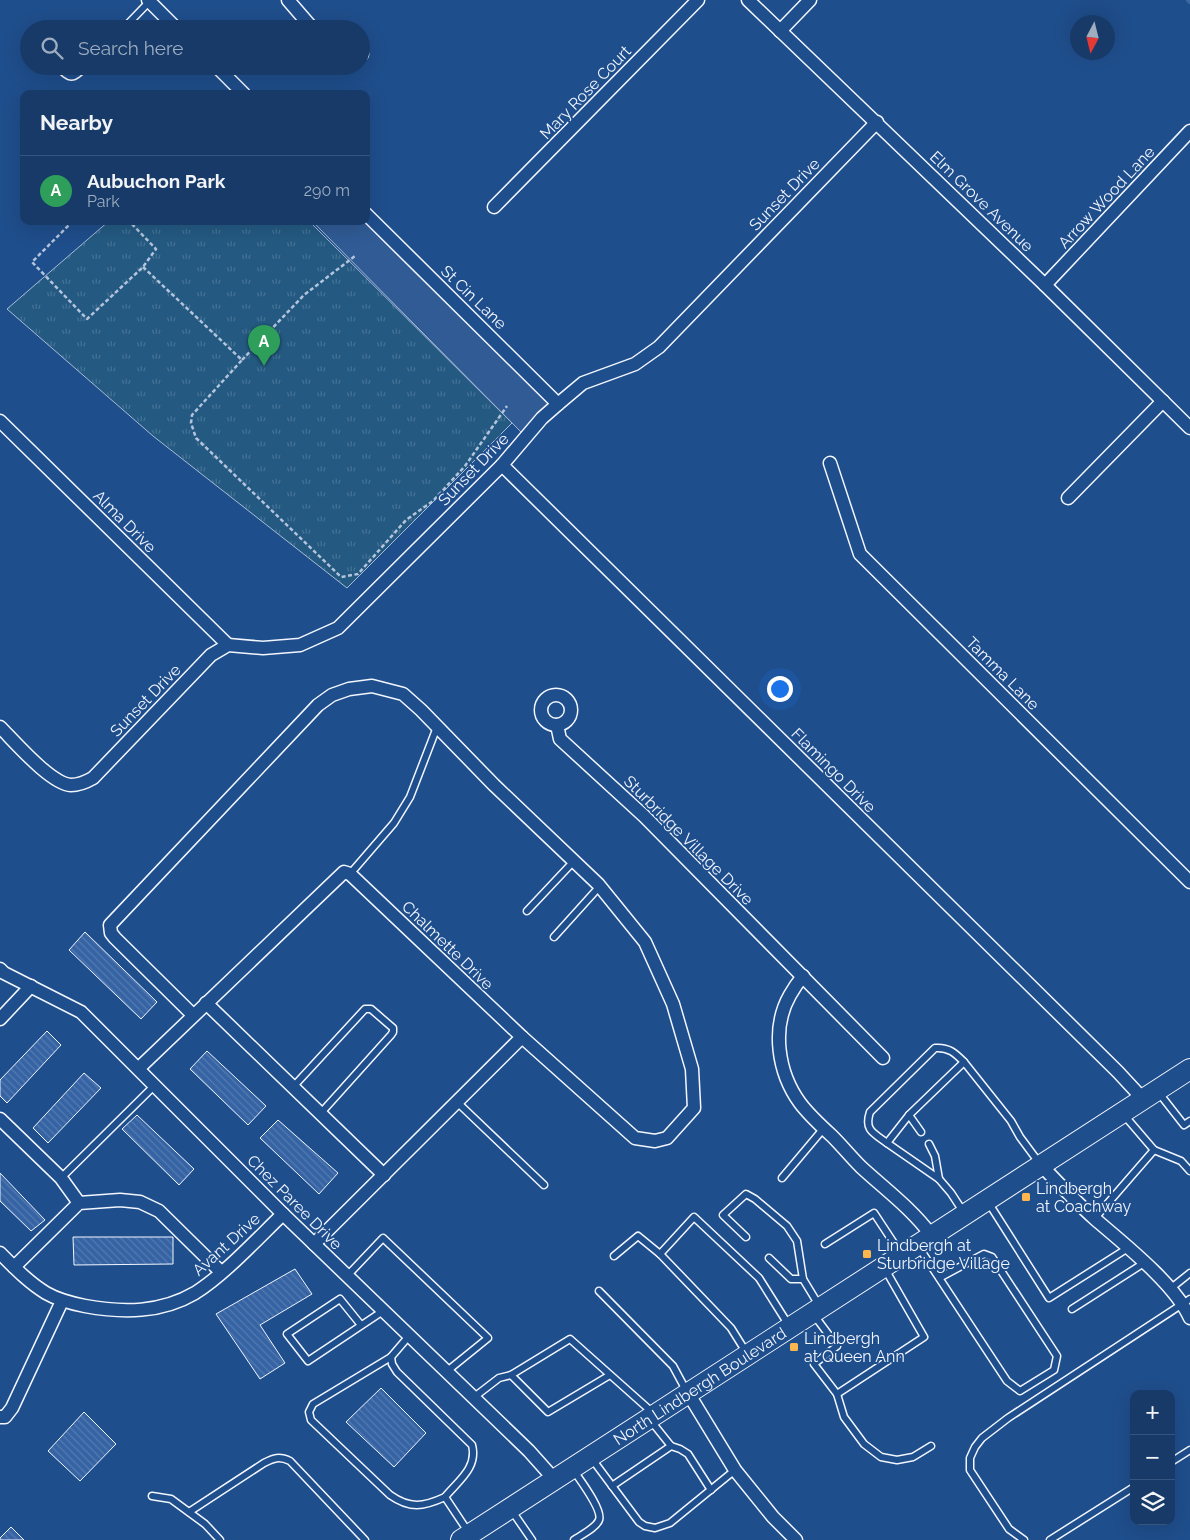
<!DOCTYPE html>
<html lang="en">
<head>
<meta charset="utf-8">
<style>
  body { margin:0; font-family:Raleway,sans-serif; background:#244571; color:#f1f3f6 }
  .controls { position:absolute; right:15px; bottom:15px; display:grid; overflow:hidden; border-radius:10px; box-shadow:0 5px 20px #0002 }
  .controls button { width:45px; height:45px; display:grid; place-items:center; padding:0; border:0; border-bottom:1px solid #36547d; background:#173a69; color:#f1f3f6; font:25px sans-serif }
  .compass { position:absolute; left:1070px; top:15px; width:45px; height:45px; border-radius:50%; background:#173a69; box-shadow:0 5px 20px #0002; rotate:187deg }
  .you { position:absolute; left:779px; top:688px; width:18px; height:18px; margin:-12px; border:4px solid #fff; border-radius:50%; background:#1a73e8; box-shadow:0 0 0 8px #1a73e833 }
  .badge { display:grid; place-items:center; width:32px; height:32px; border-radius:50%; background:#95b2f1; color:#fff; font-size:16px; font-weight:700 }
  .pin { position:absolute; translate:-50% -41px; filter:drop-shadow(0 1px 2px #0008) }
  .pin::after { content:''; position:absolute; top:26px; width:18px; height:15px; background:inherit; clip-path:polygon(0 0,100% 0,50% 100%) }
  .list { margin:0; padding:0; list-style:none }
  h2 { display:flex; justify-content:space-between; align-items:center; height:65px; margin:0; padding:0 20px; font-size:21px }
  h2 small { font-size:16px; font-weight:400; color:#9eadc0 }
  .list li { display:grid; grid-template-columns:32px 1fr auto; gap:15px; align-items:center; box-sizing:border-box; height:70px; padding:0 20px; border-top:1px solid #36547d }
  .list b { display:block; font-size:19px; white-space:nowrap }
  .list p { margin:0; font-size:16px; white-space:nowrap; color:#9eadc0 }
  .list em { font-size:16px; font-style:normal; color:#9eadc0 }
  .icon { flex:none; width:28px; height:28px; fill:none; stroke:currentColor; stroke-width:2; stroke-linecap:round; stroke-linejoin:round }
  .map { position:relative; flex:none; width:1190px; height:1540px; overflow:hidden }
  .search { position:absolute; background:#173a69; box-shadow:0 5px 20px #0002; left:20px; top:20px; width:350px; height:55px; display:flex; align-items:center; gap:12px; box-sizing:border-box; padding:0 18px; border-radius:28px; color:#9eadc0; font-size:19px }
  .panel { position:absolute; background:#173a69; box-shadow:0 5px 20px #0002; left:20px; top:90px; width:350px; height:135px; border-radius:10px }
  .map>svg:first-child { display:block }
  .park { fill:url(#park-tufts); stroke:#a8bbd7 }
  .parking { fill:#305b95; stroke:#a8bbd7 }
  .lines { fill:none; stroke-linecap:round; stroke-linejoin:round }
  .stream { stroke:#3b69a3; stroke-width:4.5 }
  .building { fill:url(#building-back-hatch); stroke:#f2f6ff }
  .lane-casing { stroke:#f2f6ff; stroke-width:9 }
  .street-casing { stroke:#f2f6ff; stroke-width:15 }
  .primary-casing { stroke:#f2f6ff; stroke-width:22 }
  .path { stroke:#b3c4dc; stroke-width:2.5; stroke-dasharray:4 2.5; stroke-linecap:butt }
  .lane { stroke:#1f4e8c; stroke-width:6 }
  .street { stroke:#1f4e8c; stroke-width:12 }
  .primary { stroke:#1f4e8c; stroke-width:20 }
  .poi-dot { fill:#ffb74d; stroke:#1f4e8c; stroke-width:2 }
  .labels { text-anchor:middle; stroke-width:4; stroke-linejoin:round; paint-order:stroke }
  .street-label { font-size:16px; fill:#f2f6ff; stroke:#1f4e8c }
  .poi-label { font-size:16px; fill:#f2f6ff; stroke:#1f4e8c; text-anchor:start }
</style>
</head>
<body>
<div class="map">
<svg width="1190" height="1540" viewBox="0 0 1190 1540">
  <defs>
    <pattern id="park-tufts" width="24" height="20" patternUnits="userSpaceOnUse" patternTransform="scale(1.25)"><rect width="24" height="20" fill="#245a82"/><path d="M3 7l-1-3M5 7V3M7 7l1-3M15 17l-1-3M17 17v-4M19 17l1-3" fill="none" stroke="#447295"/></pattern>
    <pattern id="building-back-hatch" width="6" height="6" patternUnits="userSpaceOnUse" patternTransform="scale(1.25)"><rect width="6" height="6" fill="#3563a3"/><path d="M-1 5l2 2M0 0l6 6M5-1l2 2" fill="none" stroke="#537ab1"/></pattern>
  </defs>
  <rect width="100%" height="100%" fill="#1f4e8c"/>
  <polygon class="park" points="109,221 309,221 512,423 347,588 153,436 7,309"/>
  <polygon class="parking" points="312,221 366,221 558,404 526,437"/>
  <g class="lines">
    <polyline class="stream" points="1188,0 1190,2"/>
  </g>
  <g class="building">
    <polygon points="85,932 157,1002 141,1019 69,950"/>
    <polygon points="47,1031 61,1045 7,1103 0,1096 0,1080"/>
    <polygon points="207,1051 266,1106 248,1125 190,1069"/>
    <polygon points="84,1073 101,1088 48,1143 33,1128"/>
    <polygon points="137,1115 194,1169 179,1185 122,1129"/>
    <polygon points="278,1120 338,1173 319,1194 260,1138"/>
    <polygon points="0,1173 45,1220 31,1231 0,1201"/>
    <polygon points="73,1237 173,1237 173,1264 74,1265"/>
    <polygon points="295,1269 312,1294 260,1325 285,1363 260,1379 216,1314"/>
    <polygon points="381,1388 426,1433 394,1467 346,1422"/>
    <polygon points="84,1412 116,1444 80,1481 48,1451"/>
    <polygon points="11,1527 24,1540 0,1540 0,1538"/>
  </g>
  <g class="lines">
    <g class="lane-casing">
      <g id="lane">
        <polyline points="123,29 150,1"/>
        <path d="M 57,66 C 71,80 72,80 86,66"/>
        <polyline points="350,874 394,823 410,797 437,727"/>
        <polyline points="527,911 574,861"/>
        <polyline points="554,937 600,886"/>
        <polyline points="293,1087 365,1009 371,1009 393,1028 393,1032 391,1035 320,1114"/>
        <polyline points="1159,1093 1184,1125 1190,1121"/>
        <polyline points="457,1102 544,1185"/>
        <polyline points="909,1115 921,1132"/>
        <polyline points="1124,1115 1154,1150 1181,1161 1190,1171"/>
        <path d="M 887,1143 C 873,1133 864,1130 870,1112 L 935,1048 C 949,1047 955,1053 964,1062"/>
        <polyline points="929,1144 935,1156 939,1179"/>
        <polyline points="61,1178 155,1085"/>
        <polyline points="782,1178 824,1128"/>
        <polyline points="988,1202 1049,1298 1128,1248"/>
        <polyline points="964,1213 951,1193 939,1179 887,1143 909,1115 964,1062 1011,1121 1020,1137 1040,1164"/>
        <polyline points="1095,1218 1154,1150"/>
        <polyline points="746,1237 723,1215 746,1194 755,1199 787,1226 797,1241 803,1279 820,1307"/>
        <polyline points="825,1244 874,1213 901,1254"/>
        <polyline points="918,1246 1007,1381 1020,1391 1054,1370 1057,1356 992,1257 984,1254 939,1278"/>
        <polyline points="614,1256 638,1236 660,1254"/>
        <polyline points="769,1258 791,1279 803,1279"/>
        <polyline points="347,1276 383,1238 488,1338 446,1372"/>
        <polyline points="1170,1289 1190,1273"/>
        <polyline points="599,1291 673,1366 687,1392"/>
        <polyline points="1072,1309 1144,1263"/>
        <polyline points="814,1315 837,1346 814,1364 837,1394 924,1337 885,1269"/>
        <polyline points="361,1325 340,1299 287,1334 308,1361 383,1311"/>
        <path d="M 409,1336 L 391,1357 L 392,1364 L 397,1372 L 472,1445 C 478,1468 458,1481 445,1497 L 469,1533"/>
        <polyline points="746,1352 731,1328 660,1254 694,1217 759,1278 788,1324"/>
        <path d="M 391,1357 L 313,1404 L 309,1412 L 311,1420 L 390,1495 C 410,1509 423,1507 445,1497"/>
        <polyline points="511,1375 548,1412 610,1375"/>
        <polyline points="837,1394 844,1417 864,1444 881,1457 897,1460 913,1457 931,1446"/>
        <polyline points="473,1398 499,1378 511,1375 570,1339 652,1412"/>
        <polyline points="651,1421 671,1446 680,1449 688,1454 711,1490"/>
        <polyline points="592,1459 639,1522 645,1526 655,1528 670,1523 735,1470"/>
        <polyline points="1171,1462 1190,1450"/>
        <path d="M 574,1471 C 580,1480 603,1510 599,1520 C 596,1528 581,1535 574,1540"/>
        <polyline points="612,1486 671,1446"/>
        <polyline points="152,1496 171,1499 205,1524 220,1540"/>
        <polyline points="512,1511 532,1540"/>
        <path d="M 189,1512 L 264,1463 C 274,1458 279,1456 290,1461 L 365,1540"/>
        <polyline points="1024,1540 1009,1529 970,1470 970,1458 975,1447 982,1438 1008,1418 1190,1299"/>
        <polyline points="1050,1540 1134,1487"/>
      </g>
    </g>
    <g class="street-casing">
      <g id="street">
        <polyline points="148,0 177,29"/>
        <polyline points="288,0 313,29"/>
        <polyline points="748,0 1045,285 1190,428"/>
        <polyline points="780,31 810,0"/>
        <polyline points="361,54 362,54"/>
        <polyline points="216,66 244,94"/>
        <polyline points="494,207 698,0"/>
        <polyline points="366,214 558,404"/>
        <polyline points="1045,285 1190,131"/>
        <polyline points="0,421 228,645"/>
        <polyline points="830,463 860,554 1190,882"/>
        <polyline points="502,465 1118,1072 1143,1099"/>
        <polyline points="1068,498 1163,401"/>
        <circle cx="556" cy="710" r="15"/>
        <polyline points="557,725 560,739 644,816 883,1058"/>
        <path d="M 0,727 C 15,742 51,784 71,785 C 79,785 86,782 93,778 L 211,655 L 228,645 L 263,648 L 300,645 L 338,628 L 502,465 L 542,418 L 558,404 L 583,383 L 635,364 L 659,347 L 877,122"/>
        <polyline points="0,969 4,973 81,1012 283,1214 529,1451 554,1479"/>
        <path d="M 803,976 C 798,982 794,988 790,995 C 771,1028 778,1073 800,1103 C 809,1115 821,1126 832,1136 C 842,1146 851,1157 861,1167 C 886,1190 911,1208 932,1236"/>
        <polyline points="206,1003 384,1175"/>
        <polyline points="193,1015 115,938 111,933 110,925 318,705 332,695 349,689 372,686 403,694 421,710 494,785 598,884 645,942 673,1004 692,1069 694,1108 667,1138 655,1141 635,1138 522,1037"/>
        <polyline points="0,1019 31,986"/>
        <polyline points="139,1068 344,872 350,874 522,1037 314,1244"/>
        <polyline points="0,1119 61,1178 79,1203"/>
        <path d="M 1041,1165 C 1058,1183 1076,1202 1095,1219 C 1124,1244 1175,1284 1190,1318"/>
        <path d="M 0,1253 C 14,1267 28,1282 46,1293 C 58,1300 70,1303 85,1306 C 123,1313 161,1313 195,1293 C 225,1274 257,1239 283,1214"/>
        <polyline points="14,1267 79,1203 120,1200 140,1202 159,1211 221,1272"/>
        <polyline points="688,1393 735,1470 773,1517 796,1540"/>
        <polyline points="0,1417 5,1417 12,1408 62,1301"/>
      </g>
    </g>
    <g class="primary-casing">
      <g id="primary">
        <path id="s1" d="M 461,1540 L 1190,1069"/>
      </g>
    </g>
    <g class="path">
      <polyline points="73,221 32,262 87,319 143,267 156,249 129,221"/>
      <polyline points="143,267 242,360 192,415 191,423 196,438 341,577 358,574 406,520 433,501 465,466 507,406"/>
      <polyline points="242,360 304,295 355,256"/>
    </g>
    <use href="#lane" class="lane"/>
    <use href="#street" class="street"/>
    <use href="#primary" class="primary"/>
  </g>
  <g class="poi-dot">
    <rect x="1021" y="1192" width="10" height="10" rx="2.5"/>
    <rect x="862" y="1249" width="10" height="10" rx="2.5"/>
    <rect x="789" y="1342" width="10" height="10" rx="2.5"/>
  </g>
  <g class="labels">
    <g class="street-label">
      <text transform="translate(585 92) rotate(-46)" y="6">Mary Rose Court</text>
      <text transform="translate(784 194) rotate(-46)" y="6">Sunset Drive</text>
      <text transform="translate(1106 197) rotate(-47)" y="6">Arrow Wood Lane</text>
      <text transform="translate(982 201) rotate(44)" y="6">Elm Grove Avenue</text>
      <text transform="translate(474 297) rotate(44)" y="6">St Cin Lane</text>
      <text transform="translate(473 469) rotate(-46)" y="6">Sunset Drive</text>
      <text transform="translate(125 521) rotate(45)" y="6">Alma Drive</text>
      <text transform="translate(1003 673) rotate(45)" y="6">Tamma Lane</text>
      <text transform="translate(145 700) rotate(-46)" y="6">Sunset Drive</text>
      <text transform="translate(834 770) rotate(45)" y="6">Flamingo Drive</text>
      <text transform="translate(689 840) rotate(45)" y="6">Sturbridge Village Drive</text>
      <text transform="translate(448 945) rotate(44)" y="6">Chalmette Drive</text>
      <text transform="translate(295 1202) rotate(45)" y="6">Chez Paree Drive</text>
      <text transform="translate(226 1244) rotate(-42)" y="6">Avant Drive</text>
      <text dy="6" stroke="none"><textPath href="#s1" startOffset="284">North Lindbergh Boulevard</textPath></text>
    </g>
    <g class="poi-label">
      <text x="1036" y="1194">Lindbergh<tspan x="1036" dy="18">at Coachway</tspan></text>
      <text x="877" y="1251">Lindbergh at<tspan x="877" dy="18">Sturbridge Village</tspan></text>
      <text x="804" y="1344">Lindbergh<tspan x="804" dy="18">at Queen Ann</tspan></text>
    </g>
  </g>
</svg>
<div class="controls">
<button>+</button>
<button>−</button>
<button><svg class="icon" aria-label="layers" viewBox="0 0 24 24"><path d="M12 4l9 5-9 5-9-5zM3 14l9 5 9-5"/></svg></button>
</div>
<svg class="compass" viewBox="-18 -18 36 36"><path d="M0-13l5 13h-10z" fill="#e53935"/><path d="M0 13l5-13h-10z" fill="#9eadc0"/></svg>
<div class="you"></div>
<div class="pin badge" style="left:264px;top:366px;background:#2e9e5b">A</div>
<div class="search"><svg class="icon" aria-label="search" viewBox="0 0 24 24"><circle cx="10" cy="10" r="6"/><path d="M15 15l6 6"/></svg>Search here</div>
<section class="panel">
<h2>Nearby<small></small></h2>
<ul class="list">
<li><span class="badge" style="background:#2e9e5b">A</span><div><b>Aubuchon Park</b><p>Park</p></div><em>290 m</em></li>
</ul>
</section>
</div>
</body>
</html>
